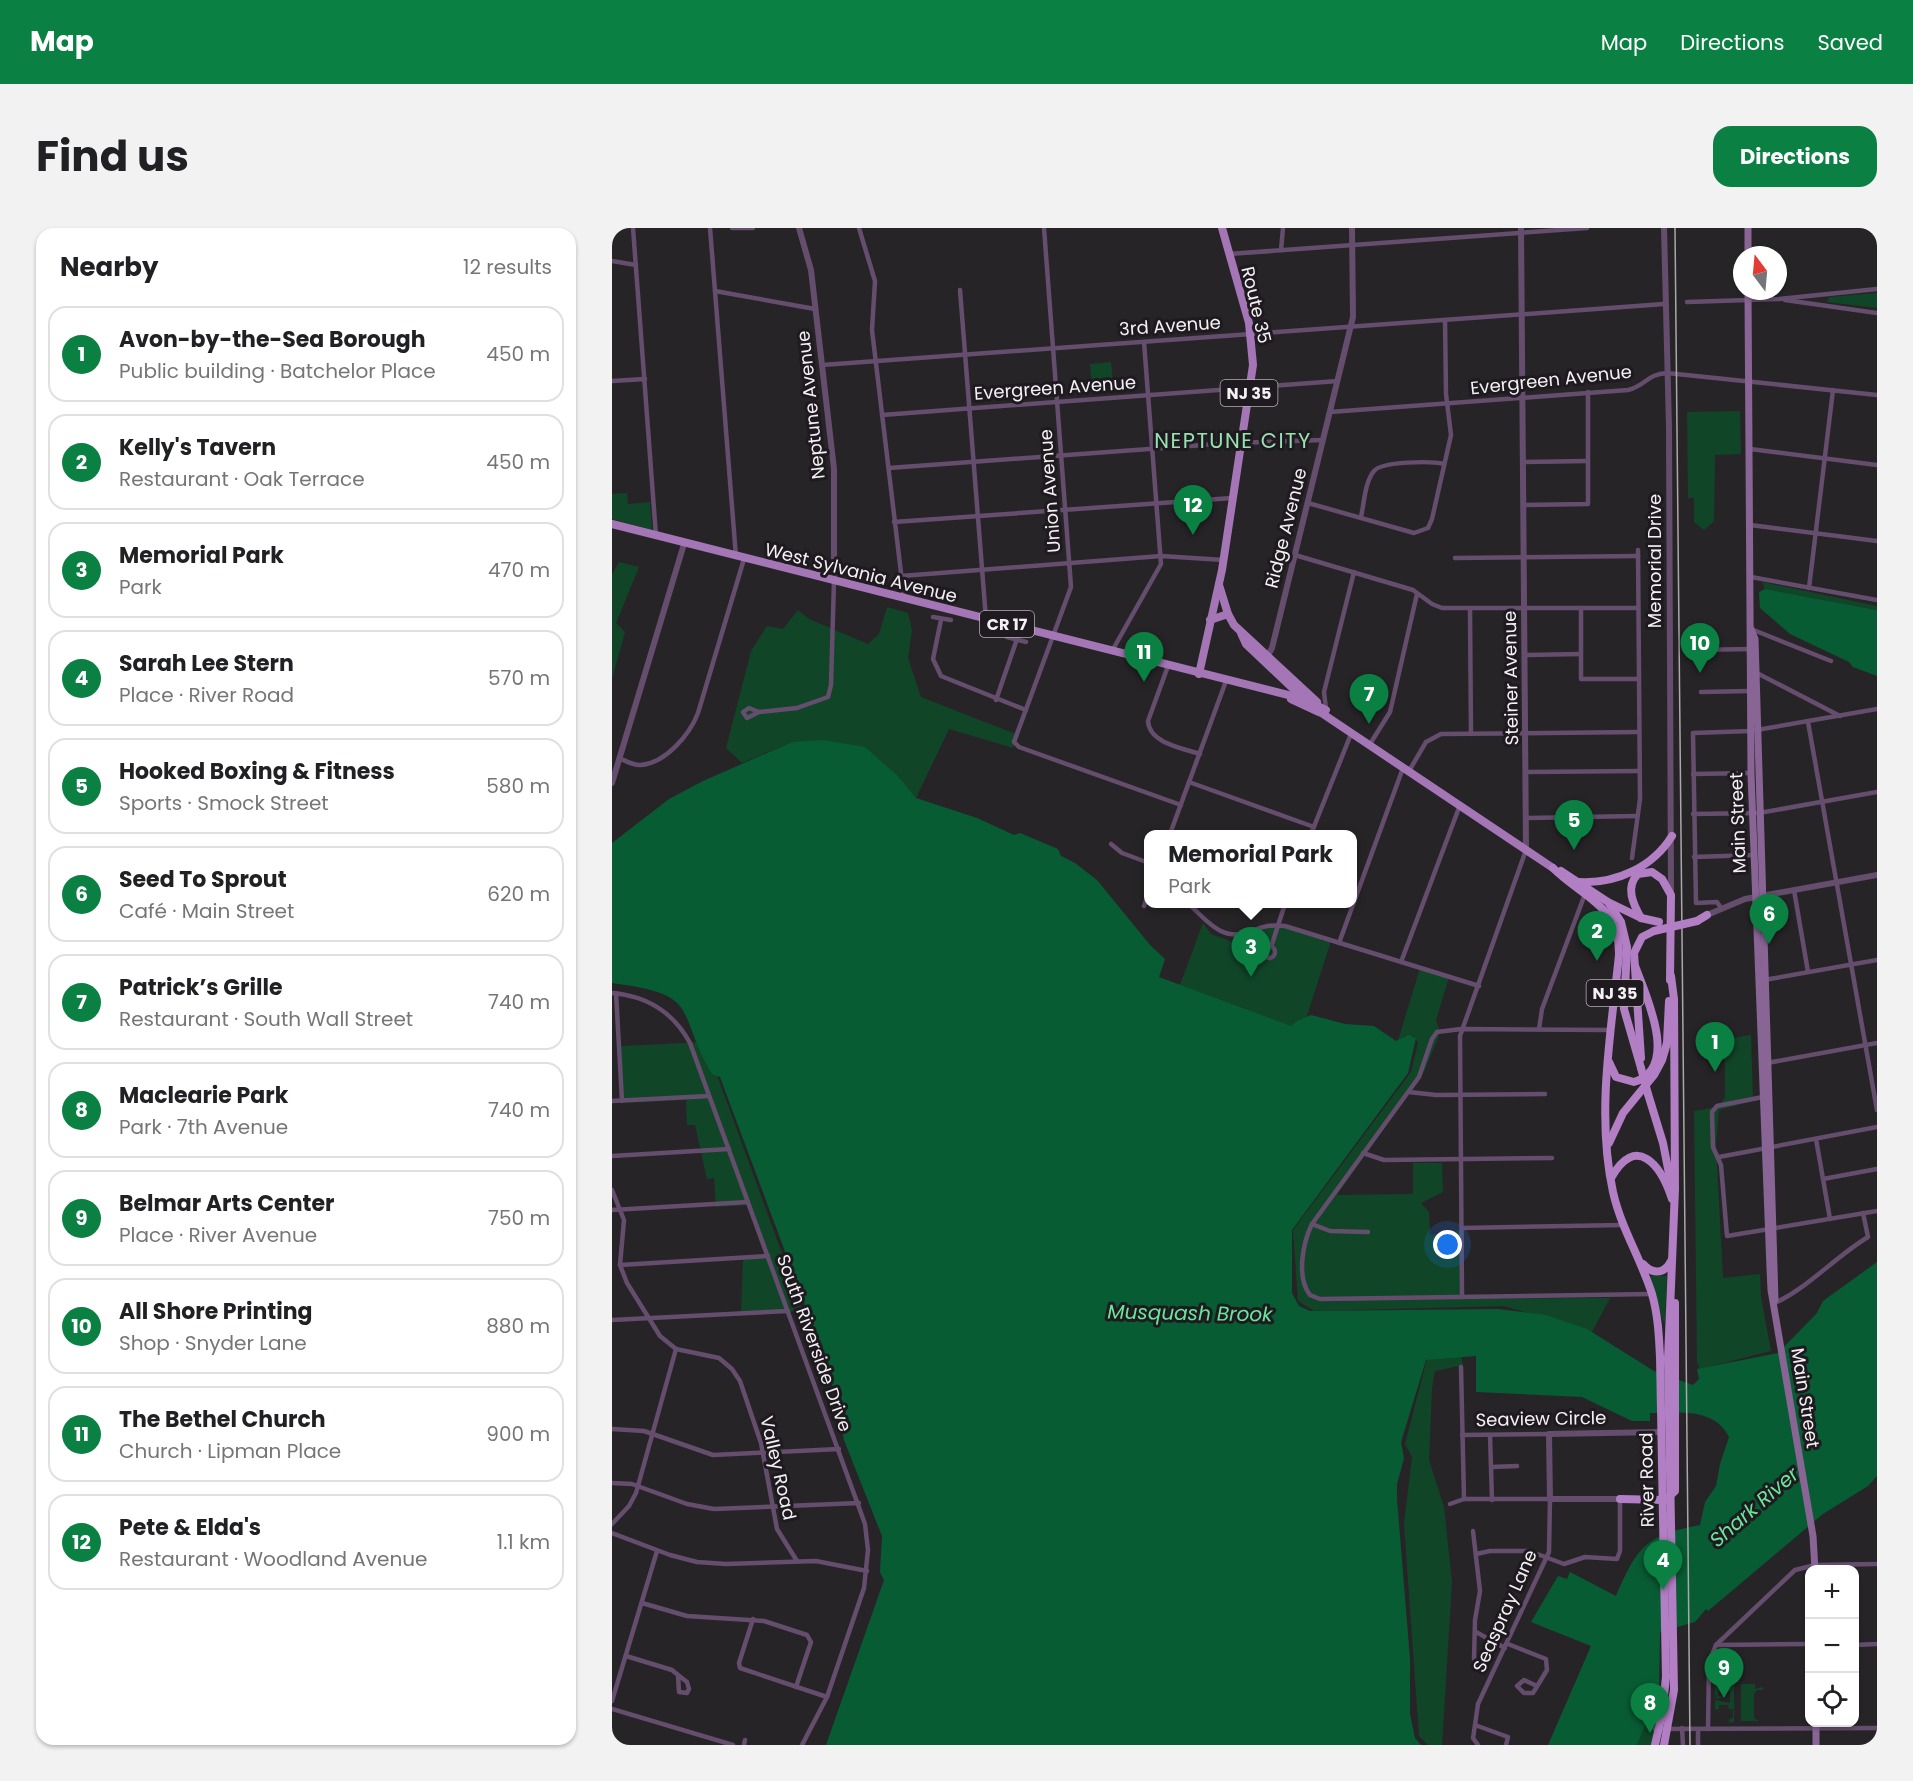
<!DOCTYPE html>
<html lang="en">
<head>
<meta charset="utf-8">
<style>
  body { margin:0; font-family:Poppins,sans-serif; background:#f2f2f2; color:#202124 }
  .controls { position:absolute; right:18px; bottom:18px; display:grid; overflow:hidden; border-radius:12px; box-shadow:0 2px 4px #0004 }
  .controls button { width:54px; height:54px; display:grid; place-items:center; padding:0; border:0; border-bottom:2px solid #e0e0e0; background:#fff; color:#202124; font:30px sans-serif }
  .compass { position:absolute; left:1121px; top:18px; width:54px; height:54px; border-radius:50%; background:#fff; box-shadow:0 2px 4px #0004; rotate:344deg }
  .you { position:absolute; left:836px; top:1017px; width:21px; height:21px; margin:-15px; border:4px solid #fff; border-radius:50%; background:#1a73e8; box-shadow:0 0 0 9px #1a73e833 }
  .badge { display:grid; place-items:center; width:39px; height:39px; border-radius:50%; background:#0b8043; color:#fff; font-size:20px; font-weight:700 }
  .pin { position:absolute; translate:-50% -50px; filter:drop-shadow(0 2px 3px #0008) }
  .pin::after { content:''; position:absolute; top:32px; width:21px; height:18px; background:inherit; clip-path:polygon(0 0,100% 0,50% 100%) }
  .popup { position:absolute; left:532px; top:602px; width:213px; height:78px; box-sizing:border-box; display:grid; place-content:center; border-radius:12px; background:#fff; filter:drop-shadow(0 2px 4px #0005); font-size:20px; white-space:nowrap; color:#757577 }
  .popup b { font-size:22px; color:#202124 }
  .popup::after { content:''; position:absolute; left:50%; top:100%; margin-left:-12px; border:12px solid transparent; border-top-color:#fff }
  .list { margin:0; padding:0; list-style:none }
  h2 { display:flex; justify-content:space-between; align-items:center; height:78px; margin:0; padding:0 24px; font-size:26px }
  h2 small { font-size:20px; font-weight:400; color:#757577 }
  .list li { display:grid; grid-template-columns:39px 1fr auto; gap:18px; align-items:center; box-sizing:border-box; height:96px; margin:0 12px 12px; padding:0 12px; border:2px solid #e0e0e0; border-radius:18px }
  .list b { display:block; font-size:22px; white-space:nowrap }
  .list p { margin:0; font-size:20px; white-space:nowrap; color:#757577 }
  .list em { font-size:20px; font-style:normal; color:#757577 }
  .icon { flex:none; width:33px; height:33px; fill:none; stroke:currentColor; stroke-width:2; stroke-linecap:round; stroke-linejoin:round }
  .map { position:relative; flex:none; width:1265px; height:1517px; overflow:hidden; border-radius:18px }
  header { display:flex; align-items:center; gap:36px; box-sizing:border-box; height:84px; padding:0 30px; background:#0b8043; color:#fff }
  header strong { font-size:28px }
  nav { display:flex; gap:33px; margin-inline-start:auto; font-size:21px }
  .intro { display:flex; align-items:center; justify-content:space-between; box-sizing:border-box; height:144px; padding:0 36px }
  h1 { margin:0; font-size:42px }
  .button { padding:15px 27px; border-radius:18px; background:#0b8043; color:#fff; font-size:21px; font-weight:700 }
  main { display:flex; gap:36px; padding:0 36px }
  aside { flex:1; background:#fff; border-radius:18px; box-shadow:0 2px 4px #0004 }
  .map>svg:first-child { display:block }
  .green { fill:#114528 }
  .water { fill:#085c33 }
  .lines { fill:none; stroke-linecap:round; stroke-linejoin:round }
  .minor { stroke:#654e6d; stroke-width:4.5 }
  .tertiary { stroke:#654e6d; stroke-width:6 }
  .secondary { stroke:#896596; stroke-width:7 }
  .primary { stroke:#a576b6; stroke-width:8 }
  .trunk { stroke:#b27ec4; stroke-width:8 }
  .rail { stroke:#aba8ab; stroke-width:1.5 }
  .trunk-bridge { stroke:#b27ec4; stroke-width:8 }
  .labels { text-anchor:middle; stroke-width:6; stroke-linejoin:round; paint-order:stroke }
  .shield { fill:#1e1a1f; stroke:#b4b0b4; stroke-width:1.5 }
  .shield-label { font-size:16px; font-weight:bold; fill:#f4f1f4 }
  .street-label { font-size:18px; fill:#f4f1f4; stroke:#1e1a1f }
  .water-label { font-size:20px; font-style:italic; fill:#69e69b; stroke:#1e1a1f }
  .quarter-label { font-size:21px; letter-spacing:1.5px; fill:#98e1b0; stroke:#1e1a1f }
</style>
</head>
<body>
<header>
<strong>Map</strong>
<nav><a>Map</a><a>Directions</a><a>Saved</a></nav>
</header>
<div class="intro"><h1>Find us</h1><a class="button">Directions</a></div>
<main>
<aside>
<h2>Nearby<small>12 results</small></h2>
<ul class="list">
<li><span class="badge">1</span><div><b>Avon-by-the-Sea Borough</b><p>Public building · Batchelor Place</p></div><em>450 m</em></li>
<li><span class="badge">2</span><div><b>Kelly's Tavern</b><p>Restaurant · Oak Terrace</p></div><em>450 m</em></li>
<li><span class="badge">3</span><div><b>Memorial Park</b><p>Park</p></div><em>470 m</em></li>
<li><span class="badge">4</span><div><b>Sarah Lee Stern</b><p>Place · River Road</p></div><em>570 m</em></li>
<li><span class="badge">5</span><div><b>Hooked Boxing &amp; Fitness</b><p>Sports · Smock Street</p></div><em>580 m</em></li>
<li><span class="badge">6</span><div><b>Seed To Sprout</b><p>Café · Main Street</p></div><em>620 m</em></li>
<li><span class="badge">7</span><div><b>Patrick’s Grille</b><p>Restaurant · South Wall Street</p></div><em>740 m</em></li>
<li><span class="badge">8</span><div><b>Maclearie Park</b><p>Park · 7th Avenue</p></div><em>740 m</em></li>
<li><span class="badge">9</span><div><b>Belmar Arts Center</b><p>Place · River Avenue</p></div><em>750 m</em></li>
<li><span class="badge">10</span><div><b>All Shore Printing</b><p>Shop · Snyder Lane</p></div><em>880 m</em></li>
<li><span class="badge">11</span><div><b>The Bethel Church</b><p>Church · Lipman Place</p></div><em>900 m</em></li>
<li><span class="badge">12</span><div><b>Pete &amp; Elda's</b><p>Restaurant · Woodland Avenue</p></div><em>1.1 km</em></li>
</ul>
</aside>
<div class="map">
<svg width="1265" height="1517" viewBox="0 0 1265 1517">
  <rect width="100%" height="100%" fill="#272428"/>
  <g class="green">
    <polygon points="1265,65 1265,80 1215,74 1217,69"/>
    <polygon points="499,134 501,154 480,156 478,136"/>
    <polygon points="1128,183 1129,226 1103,227 1102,293 1092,302 1082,294 1082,270 1076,270 1075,184"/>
    <polygon points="15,265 16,276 38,274 40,302 0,291 0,266"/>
    <polygon points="7,334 27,339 4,395 13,404 0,451 0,347"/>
    <polygon points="1150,354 1265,378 1265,382 1153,361"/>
    <polygon points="275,379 296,385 300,402 296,430 309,469 406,507 401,520 337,501 304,570 286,548 180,514 130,535 114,520 139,423 155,398 171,401 186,382 197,391 256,416 267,406"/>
    <polygon points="591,695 599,706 623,715 663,697 719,713 694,791 680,803 571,766 548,750 568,757"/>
    <polygon points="808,740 837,749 824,792 828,805 812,844 725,967 801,966 801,935 830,935 831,964 809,975 817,984 818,1007 852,1002 852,1071 998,1070 980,1104 892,1078 702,1083 686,1073 681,1002 799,844 806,815 802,808 792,809 785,816"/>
    <polygon points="1139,807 1141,873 1107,882 1104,917 1111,1050 1148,1046 1149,1069 1159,1123 1088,1141 1085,1135 1082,883 1106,879 1113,870 1113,811"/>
    <polygon points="93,814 191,1083 129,1086 131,1030 158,1029 138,977 104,979 102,950 95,951 83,897 75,897 74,872 11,875 8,818"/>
    <polygon points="1038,1048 1055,1048 1053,1094 1051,1093"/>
    <polygon points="849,1127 851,1137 823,1143 820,1160 817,1232 832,1279 840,1354 830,1517 816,1517 807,1508 792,1296 800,1229 793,1216 815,1131"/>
    <polygon points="1122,1456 1122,1494 1117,1495 1117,1491 1121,1490 1121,1481 1117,1481 1116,1477 1107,1477 1107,1481 1103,1482 1103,1472 1118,1475 1118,1463 1106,1463 1106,1468 1113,1469 1103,1471 1105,1468 1103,1467 1103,1457"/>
    <polygon points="1129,1456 1143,1456 1143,1461 1150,1459 1152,1462 1145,1462 1142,1466 1142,1490 1147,1493 1129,1493"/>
    <polygon points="1037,1487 1049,1493 1042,1517 1025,1517"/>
  </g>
  <g class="water">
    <polygon points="1153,361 1265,382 1265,448 1241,439 1237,434 1178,406 1148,380 1147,364"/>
    <path d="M 210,512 L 253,519 L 286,548 L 304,570 L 365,590 L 402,607 L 408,605 L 446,621 L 449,628 L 463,635 L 485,652 L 538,717 L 553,731 L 547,749 L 679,798 L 685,793 L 699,787 L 733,796 L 762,798 L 784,813 L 797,807 L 804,810 L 796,845 L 680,1002 L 680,1065 L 687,1078 L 698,1083 L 886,1081 L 934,1087 L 975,1101 L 1042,1143 L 1081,1157 L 1087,1151 L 1085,1141 L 1166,1125 L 1205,1085 L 1211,1073 L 1265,1034 L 1265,1248 L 1256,1258 L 1211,1286 L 1096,1383 L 1094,1381 L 1083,1394 L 1048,1404 L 1047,1463 L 1025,1517 L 936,1517 L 979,1418 L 919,1394 L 946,1348 L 955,1351 L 958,1344 L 1004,1368 C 1025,1320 1033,1307 1088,1297 L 1093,1274 L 1104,1258 L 1108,1236 L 1117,1209 C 1102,1179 1066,1185 1038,1185 L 1038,1193 L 1020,1193 L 970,1169 L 864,1164 L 864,1128 L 814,1132 L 789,1214 L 792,1230 L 785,1256 L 785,1271 L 798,1431 L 798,1486 L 803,1510 L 809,1517 L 214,1517 L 272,1352 L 268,1344 L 270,1308 L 232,1212 L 221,1158 L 202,1134 L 185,1086 L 193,1077 L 108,849 L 100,846 C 62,781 91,767 0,755 L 0,615 L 57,571 L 91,553 L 180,514 Z"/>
  </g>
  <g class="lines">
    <g class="minor">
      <polyline points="21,0 44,308"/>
      <polyline points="98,0 124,329"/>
      <polyline points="120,0 141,0"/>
      <polyline points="247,0 263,53 260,102 292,370"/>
      <polyline points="432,0 459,359 402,514 407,519 569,577"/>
      <polyline points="669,22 671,0"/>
      <polyline points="617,26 975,0"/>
      <polyline points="0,33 24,37"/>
      <polyline points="348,62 374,391"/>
      <polyline points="103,63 203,81"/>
      <polyline points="1173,72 1265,85"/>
      <polyline points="1075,74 1167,71 1265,61"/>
      <polyline points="210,137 1052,76"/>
      <polyline points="0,153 33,151"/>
      <path d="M 718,184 L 1016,162 C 1033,158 1035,146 1055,145 L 1265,167"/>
      <polyline points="270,187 726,153"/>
      <polyline points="1138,221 1265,237"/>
      <polyline points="912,234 976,233"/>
      <polyline points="277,240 619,215 711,212"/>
      <polyline points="696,275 802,305 816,300 820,291 839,207 834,166 833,92"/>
      <polyline points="912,277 976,276 976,164"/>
      <path d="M 749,289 C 752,276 753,253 762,243 C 770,233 820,233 832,236"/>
      <polyline points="282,294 620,270"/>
      <polyline points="1138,297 1265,313"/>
      <polyline points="683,327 801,362 820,376 830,380 1026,380"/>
      <polyline points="843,330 1026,328"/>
      <polyline points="289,348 549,328 612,332"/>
      <polyline points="1139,349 1265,372"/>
      <polyline points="1197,360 1221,162"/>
      <polyline points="969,380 969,451 1027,451"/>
      <polyline points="858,382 859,506"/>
      <polyline points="321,389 339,392"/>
      <polyline points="329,392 321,431 329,448 414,482"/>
      <polyline points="1139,401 1219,433"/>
      <polyline points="395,409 414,414"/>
      <polyline points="1082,422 1140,421"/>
      <polyline points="500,423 549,336 532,114"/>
      <polyline points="914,427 969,426"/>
      <path d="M 556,438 L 536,493 C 537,515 570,520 588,526"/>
      <polyline points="1143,444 1228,488"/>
      <polyline points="1089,464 1138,463"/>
      <polyline points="384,472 405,411"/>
      <polygon points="137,480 147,484 135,490 131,484"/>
      <polyline points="714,481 712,464 742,344"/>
      <polyline points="147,484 185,480 216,469 219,457 222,353"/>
      <polyline points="1196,494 1265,882"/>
      <polyline points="758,516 778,484 805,366"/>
      <path d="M 7,530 C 14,533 22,538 29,537 C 54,535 78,506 86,485 L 132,331"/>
      <polyline points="797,543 814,514 829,506 1027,504"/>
      <polyline points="915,544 1028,543"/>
      <polyline points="1081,546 1139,545"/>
      <polyline points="577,554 702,599"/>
      <polyline points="1081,586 1147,585 1265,564"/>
      <polyline points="915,590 1025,588"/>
      <polyline points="558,606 614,453"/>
      <polyline points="699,606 739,506"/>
      <polyline points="499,616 510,625 537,635"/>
      <polyline points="1082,629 1142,627"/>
      <polyline points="1020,630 1028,571 1026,322"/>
      <polyline points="1182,662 1196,744"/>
      <path d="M 577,676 C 594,692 610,714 637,704 C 651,699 657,696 673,698 L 867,758"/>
      <polyline points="532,678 537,664"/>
      <polyline points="1109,680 1105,674 1084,675 1081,505 1139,503 1265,481"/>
      <polyline points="727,715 791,540"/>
      <polyline points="660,716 673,676"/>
      <circle cx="657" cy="724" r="6"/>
      <polyline points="789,734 848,577"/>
      <polyline points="1152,752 1265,732"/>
      <path d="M 0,765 C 36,768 61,784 78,815 L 253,1296 L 256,1322 L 252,1360 L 215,1469 L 190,1517"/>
      <polyline points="4,765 10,873"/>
      <polyline points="927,801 930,781 973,666"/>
      <path d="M 998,802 L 849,801 L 825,804 L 820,811 L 807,849 L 700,996 C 691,1014 684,1049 698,1067 L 708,1071 L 1040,1066"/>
      <polyline points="1155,835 1265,815"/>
      <polyline points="797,864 824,867 933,866"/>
      <polyline points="1151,869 1105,878 1100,884 1101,919 1109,937 1115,1008 1265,983"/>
      <polyline points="0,873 97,868"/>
      <polyline points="1204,911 1218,991"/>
      <polyline points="751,925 772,932 940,930"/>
      <polyline points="0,928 117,921"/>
      <polyline points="1107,929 1265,899"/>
      <polyline points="1211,951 1265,941"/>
      <polyline points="0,962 12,992 8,1037 15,1055 48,1108 64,1121 107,1130 120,1141 128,1153 149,1215 165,1301 185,1333"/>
      <polyline points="0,982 136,974"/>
      <polyline points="700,996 718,1003 756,1004"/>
      <polyline points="850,1000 1011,997"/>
      <polyline points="8,1037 156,1028"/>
      <polyline points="850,1069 848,808 914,622"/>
      <path d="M 1163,1075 C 1197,1059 1223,1029 1256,1009 L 1251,985"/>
      <polyline points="0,1092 176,1083"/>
      <polyline points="849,1139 852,1271"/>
      <polyline points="0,1201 32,1203 101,1227 227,1221"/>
      <polyline points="850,1207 937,1206"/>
      <polyline points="878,1207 880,1272"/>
      <polyline points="879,1239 905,1238"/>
      <polyline points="0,1255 20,1256 75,1276 102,1281 247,1275"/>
      <polyline points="852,1271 938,1271 937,1324 866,1476 863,1497"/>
      <polyline points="838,1276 852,1271"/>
      <polyline points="0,1296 17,1278 24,1265 64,1121"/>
      <polyline points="861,1303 868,1363 863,1392 862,1431"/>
      <polyline points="0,1305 58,1327 85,1334 114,1336 204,1333 255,1343"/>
      <polyline points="864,1326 878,1323 917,1323 952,1336 973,1329 1005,1331 1008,1323 1008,1271"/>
      <polyline points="30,1375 75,1388 152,1393 195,1407 199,1414 184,1459"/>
      <polyline points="141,1391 127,1435 128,1440 215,1469"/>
      <polyline points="864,1404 893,1420"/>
      <polyline points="896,1416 934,1431 935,1442 921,1465 912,1465 905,1458 912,1452 925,1458"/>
      <polyline points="1104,1417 1198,1416"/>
      <polyline points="1242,1417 1265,1416"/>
      <polyline points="14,1428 60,1442 66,1447"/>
      <polygon points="66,1447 75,1454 77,1461 75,1465 67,1464"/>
      <polyline points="0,1473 45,1323"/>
      <polyline points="0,1481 121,1517"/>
      <polyline points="1070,1500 1071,1517"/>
      <polyline points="1043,1501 1265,1500"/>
      <polyline points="1086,1501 1086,1517"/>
      <polyline points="1096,1501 1097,1434 1104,1417 1183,1342 1203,1337 1265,1336"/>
      <polyline points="132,1517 133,1512"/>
      <polyline points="866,1517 861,1510 863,1497 896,1509 894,1517"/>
    </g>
    <g class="tertiary">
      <polyline points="187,0 199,42 222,241 222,353"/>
      <polyline points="909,0 914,622"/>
      <polyline points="1052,0 1057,199 1059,666"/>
      <polyline points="655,429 660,420 741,89 740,0"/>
      <polyline points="0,555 72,316"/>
      <polyline points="1095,687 1133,671 1265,647"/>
      <polyline points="1008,1271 938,1271 937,1206 1049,1204"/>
    </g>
    <g class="secondary">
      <polyline points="1136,0 1136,27"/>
      <polyline points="1136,63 1139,545 1158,1040 1159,1062 1201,1308 1203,1342"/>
      <polyline points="1139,401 1143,411 1163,1072"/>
      <polyline points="1204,1494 1204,1517"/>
    </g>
    <g class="primary">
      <polyline points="0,296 692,471 714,482"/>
      <polyline points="607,357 616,386 622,397 705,474"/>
      <polyline points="598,392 616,386"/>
      <polyline points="629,405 634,416 691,470"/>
      <polyline points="587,446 610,342 641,137 637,95 610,0"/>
      <polyline points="679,471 707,484"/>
      <polyline points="705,482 941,640"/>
    </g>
    <g class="trunk">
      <path d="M 941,640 C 971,670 1008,677 1007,727 C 999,805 984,886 1001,964 C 1009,1000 1029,1031 1040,1066 C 1046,1087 1047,1108 1048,1129"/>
      <polyline points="949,643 996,674 1009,694 1015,719 1012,781 1029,840"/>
      <path d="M 967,654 C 1004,656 1041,639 1060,608"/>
      <polyline points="998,675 1029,690 1047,694"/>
      <path d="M 1029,690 C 1021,676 1013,659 1026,646 L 1040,644 L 1050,651 L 1059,667 L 1058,752"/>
      <polyline points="1085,693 1095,687"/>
      <polyline points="1029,830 1022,725 1030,709 1042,703"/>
      <path d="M 997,834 L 1004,849 L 1022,854 C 1069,841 1033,765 1023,738"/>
      <polyline points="1036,866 1051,915 1059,956"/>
      <polyline points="997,915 1011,885 1042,847 1050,832 1055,815 1057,773"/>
      <path d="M 999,950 C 1024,905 1049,937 1060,971"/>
      <path d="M 1031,1036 C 1040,1046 1052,1047 1059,1033"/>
      <polyline points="1056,1131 1063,961 1062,771 1059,748"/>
      <polyline points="1008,1271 1053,1272 1063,1263 1063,1075"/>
    </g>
    <polyline class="rail" points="1063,0 1078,1517"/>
    <g class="trunk-bridge">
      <polyline points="1042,703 1085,693"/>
      <polyline points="1029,840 1036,866"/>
      <polyline points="1043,1517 1050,1486 1054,1449 1048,1129"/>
      <polyline points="1052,1517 1062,1462 1056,1131"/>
    </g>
  </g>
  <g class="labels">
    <g class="shield">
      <rect x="608.5" y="152" width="57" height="26" rx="4.5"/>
      <rect x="368" y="383" width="54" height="26" rx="4.5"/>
      <rect x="974.5" y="752" width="57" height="26" rx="4.5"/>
    </g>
    <g class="shield-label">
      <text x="637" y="171">NJ 35</text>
      <text x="395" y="402">CR 17</text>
      <text x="1003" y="771">NJ 35</text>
    </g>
    <g class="street-label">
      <text transform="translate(644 77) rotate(77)" y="6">Route 35</text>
      <text transform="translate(558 98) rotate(-4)" y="6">3rd Avenue</text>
      <text transform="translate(939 152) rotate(-6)" y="6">Evergreen Avenue</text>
      <text transform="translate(443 160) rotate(-4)" y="6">Evergreen Avenue</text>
      <text transform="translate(199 177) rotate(-96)" y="6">Neptune Avenue</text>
      <text transform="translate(438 263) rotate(-94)" y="6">Union Avenue</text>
      <text transform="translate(674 300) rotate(-76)" y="6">Ridge Avenue</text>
      <text transform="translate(1043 333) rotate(-90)" y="6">Memorial Drive</text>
      <text transform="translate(249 345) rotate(14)" y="6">West Sylvania Avenue</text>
      <text transform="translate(899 450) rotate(-91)" y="6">Steiner Avenue</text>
      <text transform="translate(1126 595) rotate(-92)" y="6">Main Street</text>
      <text transform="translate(202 1115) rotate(70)" y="6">South Riverside Drive</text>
      <text transform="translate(1193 1170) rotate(81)" y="6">Main Street</text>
      <text transform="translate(929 1191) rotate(-1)" y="6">Seaview Circle</text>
      <text transform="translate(166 1240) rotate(77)" y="6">Valley Road</text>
      <text transform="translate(1035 1252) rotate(-91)" y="6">River Road</text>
      <text transform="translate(893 1383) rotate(-66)" y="6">Seaspray Lane</text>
    </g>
    <g class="water-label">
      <text transform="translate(578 1085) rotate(1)" y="7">Musquash Brook</text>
      <text transform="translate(1142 1279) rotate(-41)" y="7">Shark River</text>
    </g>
    <g class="quarter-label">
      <text x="621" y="220">NEPTUNE CITY</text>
    </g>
  </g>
</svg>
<div class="controls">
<button>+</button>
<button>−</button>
<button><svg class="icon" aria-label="locate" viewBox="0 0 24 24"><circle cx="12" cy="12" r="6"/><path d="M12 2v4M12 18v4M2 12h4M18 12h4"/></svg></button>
</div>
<svg class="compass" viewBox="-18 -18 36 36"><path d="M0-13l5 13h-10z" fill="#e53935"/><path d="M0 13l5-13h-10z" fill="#757577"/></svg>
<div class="you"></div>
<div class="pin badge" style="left:1103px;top:844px">1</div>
<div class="pin badge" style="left:985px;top:733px">2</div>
<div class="pin badge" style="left:639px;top:749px">3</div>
<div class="popup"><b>Memorial Park</b>Park</div>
<div class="pin badge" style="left:1051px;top:1362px">4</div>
<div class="pin badge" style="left:962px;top:622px">5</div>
<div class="pin badge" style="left:1157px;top:716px">6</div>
<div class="pin badge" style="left:757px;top:496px">7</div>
<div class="pin badge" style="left:1038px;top:1505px">8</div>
<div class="pin badge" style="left:1112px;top:1470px">9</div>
<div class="pin badge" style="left:1088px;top:445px">10</div>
<div class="pin badge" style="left:532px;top:454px">11</div>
<div class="pin badge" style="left:581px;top:307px">12</div>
</div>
</main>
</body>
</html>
